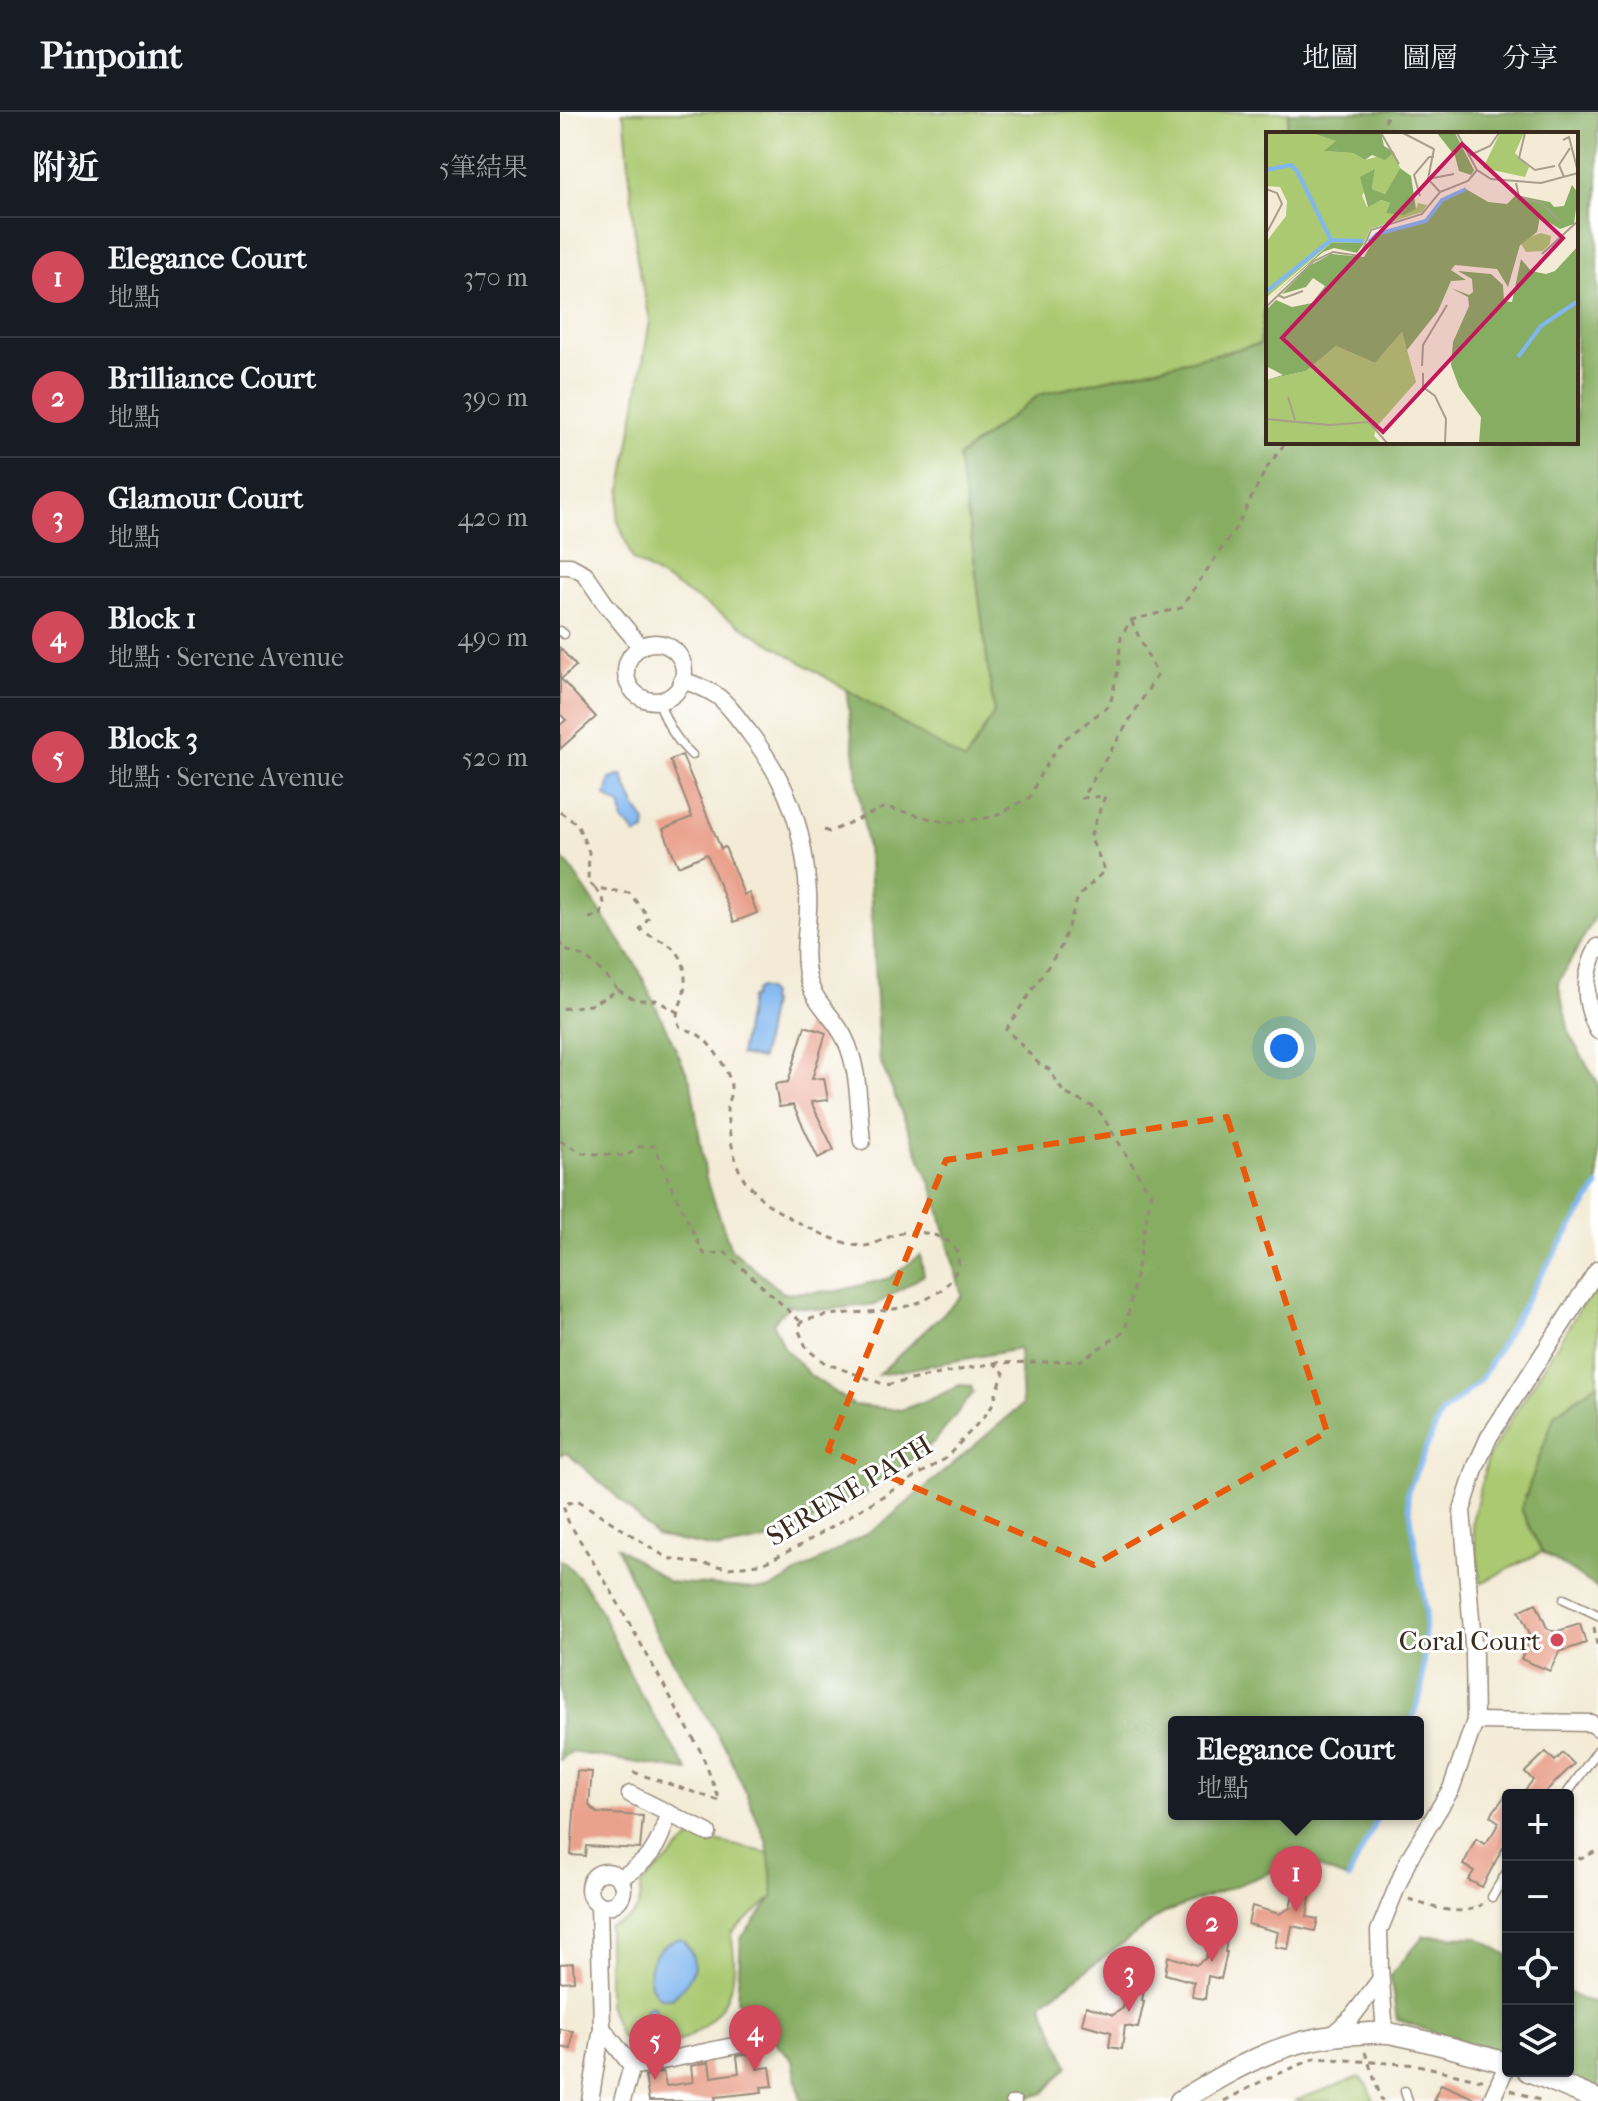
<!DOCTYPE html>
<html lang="zh-TW">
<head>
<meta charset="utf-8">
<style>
  body { margin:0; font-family:"IM FELL French Canon","Noto Serif TC",serif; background:#242831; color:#f1f3f6 }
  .controls { position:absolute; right:24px; bottom:24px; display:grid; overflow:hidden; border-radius:8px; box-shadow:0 2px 6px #0004 }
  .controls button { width:72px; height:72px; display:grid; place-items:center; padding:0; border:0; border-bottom:2px solid #363941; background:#171b24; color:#f1f3f6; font:40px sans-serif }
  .you { position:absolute; left:724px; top:936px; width:28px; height:28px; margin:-20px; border:6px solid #fff; border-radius:50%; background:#1a73e8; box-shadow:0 0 0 12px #1a73e833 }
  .badge { display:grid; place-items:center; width:52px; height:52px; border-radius:50%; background:#d1495b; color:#fff; font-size:26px; font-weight:700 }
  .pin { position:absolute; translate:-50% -66px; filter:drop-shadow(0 2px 4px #0008) }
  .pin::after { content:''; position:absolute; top:42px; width:28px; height:24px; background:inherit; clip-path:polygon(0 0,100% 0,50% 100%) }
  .popup { position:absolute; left:608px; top:1604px; width:256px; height:104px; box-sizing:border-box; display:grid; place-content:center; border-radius:8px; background:#171b24; filter:drop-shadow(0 2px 6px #0005); font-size:26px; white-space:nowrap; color:#9ea1a6 }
  .popup b { font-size:30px; color:#f1f3f6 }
  .popup::after { content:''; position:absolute; left:50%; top:100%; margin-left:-16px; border:16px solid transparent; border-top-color:#171b24 }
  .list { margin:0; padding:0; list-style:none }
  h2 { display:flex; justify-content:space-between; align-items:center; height:104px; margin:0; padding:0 32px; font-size:34px }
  h2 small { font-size:26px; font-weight:400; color:#9ea1a6 }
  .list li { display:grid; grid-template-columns:52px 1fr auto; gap:24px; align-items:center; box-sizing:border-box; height:120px; padding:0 32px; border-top:2px solid #363941 }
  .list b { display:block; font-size:30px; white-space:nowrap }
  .list p { margin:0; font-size:26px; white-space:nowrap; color:#9ea1a6 }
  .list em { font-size:26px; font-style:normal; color:#9ea1a6 }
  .icon { flex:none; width:44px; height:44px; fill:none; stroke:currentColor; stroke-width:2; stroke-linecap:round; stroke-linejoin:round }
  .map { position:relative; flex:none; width:1038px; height:1989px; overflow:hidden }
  header { display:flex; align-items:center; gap:48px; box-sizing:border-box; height:112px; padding:0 40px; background:#171b24; border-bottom:2px solid #363941 }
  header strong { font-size:38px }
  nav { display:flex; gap:44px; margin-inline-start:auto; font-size:28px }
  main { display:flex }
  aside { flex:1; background:#171b24 }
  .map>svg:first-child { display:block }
  .green { fill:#aac971; stroke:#727a48; stroke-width:2 }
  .forest { fill:#87ad63; stroke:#616c40; stroke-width:2 }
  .water { fill:#80b7f0; stroke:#5e7087; stroke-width:2 }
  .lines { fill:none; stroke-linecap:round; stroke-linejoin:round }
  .stream { stroke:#80b7f0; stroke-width:5 }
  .building { fill:#e9a18c }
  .service-casing { stroke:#978a7a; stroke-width:11 }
  .minor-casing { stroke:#978a7a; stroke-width:19 }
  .tertiary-casing { stroke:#978a7a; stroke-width:23 }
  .path { stroke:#978a7a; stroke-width:3; stroke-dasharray:6 6; stroke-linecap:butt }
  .service { stroke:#fff; stroke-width:8 }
  .minor { stroke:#fff; stroke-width:16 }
  .tertiary { stroke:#fff; stroke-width:20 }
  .marked { fill:none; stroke:#e8590c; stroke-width:6; stroke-dasharray:16 10; stroke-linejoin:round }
  .poi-dot { fill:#d1495b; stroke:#fff; stroke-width:3 }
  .labels { text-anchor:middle; stroke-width:6; stroke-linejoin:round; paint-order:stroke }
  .street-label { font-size:28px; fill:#3b2a1e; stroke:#fff }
  .poi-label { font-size:28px; fill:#3b2a1e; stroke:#fff; text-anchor:end }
  .inset-river { fill:none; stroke:#80b7f0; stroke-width:4 }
  .inset-road { fill:none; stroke:#a99e8c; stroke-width:2 }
  .view { fill:#c2185b; fill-opacity:0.15; stroke:#c2185b; stroke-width:4 }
  .inset-edge { fill:none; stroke:#3b2a1e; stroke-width:4 }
</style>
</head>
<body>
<header>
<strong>Pinpoint</strong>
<nav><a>地圖</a><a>圖層</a><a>分享</a></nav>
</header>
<main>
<aside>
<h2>附近<small>5筆結果</small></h2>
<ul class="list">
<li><span class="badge">1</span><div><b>Elegance Court</b><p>地點</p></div><em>370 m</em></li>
<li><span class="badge">2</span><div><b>Brilliance Court</b><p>地點</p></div><em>390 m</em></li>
<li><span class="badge">3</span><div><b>Glamour Court</b><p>地點</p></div><em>420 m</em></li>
<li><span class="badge">4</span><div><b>Block 1</b><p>地點 · Serene Avenue</p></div><em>490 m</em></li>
<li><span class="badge">5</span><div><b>Block 3</b><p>地點 · Serene Avenue</p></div><em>520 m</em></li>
</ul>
</aside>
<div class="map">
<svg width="1038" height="1989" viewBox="0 0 1038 1989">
  <rect width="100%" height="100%" fill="#fff"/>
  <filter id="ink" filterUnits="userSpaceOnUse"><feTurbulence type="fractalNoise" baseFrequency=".0125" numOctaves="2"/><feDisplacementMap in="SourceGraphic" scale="16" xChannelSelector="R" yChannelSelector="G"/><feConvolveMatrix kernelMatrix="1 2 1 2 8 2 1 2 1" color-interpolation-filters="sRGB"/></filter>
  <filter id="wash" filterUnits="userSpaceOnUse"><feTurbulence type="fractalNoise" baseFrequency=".006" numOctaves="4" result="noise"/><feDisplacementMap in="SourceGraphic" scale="32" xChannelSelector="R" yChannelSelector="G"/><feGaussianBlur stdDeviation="1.8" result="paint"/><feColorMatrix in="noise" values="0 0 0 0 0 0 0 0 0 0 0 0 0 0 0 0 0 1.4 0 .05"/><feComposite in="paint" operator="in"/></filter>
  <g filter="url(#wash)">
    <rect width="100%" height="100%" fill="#f3ebd6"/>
    <g class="green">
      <polygon points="62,0 729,0 726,22 708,22 708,168 700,232 479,283 398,345 413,437 434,601 405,650 73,448 57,406 90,208 77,148 65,7"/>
      <polygon points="1038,1167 1038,1271 995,1302 961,1397 982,1440 921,1471 912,1410 928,1345"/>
      <path d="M 133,1724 L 209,1741 L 214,1784 L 171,1821 C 172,1830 174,1838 174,1847 C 176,1903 130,1934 79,1939 L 59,1923 L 48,1892 L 48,1814 C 74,1808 82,1799 81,1773 Z"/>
      <polygon points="799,1965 808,1973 814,1989 734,1989"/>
    </g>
    <g class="forest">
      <polygon points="729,0 1038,0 1038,804 1035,805 998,871 1010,924 1038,971 1038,1074 978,1168 920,1269 881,1302 847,1381 866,1499 862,1580 851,1610 614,1610 614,1702 818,1702 812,1718 788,1767 740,1749 602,1802 482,1891 508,1954 484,1981 455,1989 241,1989 233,1949 177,1889 181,1826 214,1784 207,1730 168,1640 91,1512 57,1435 109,1470 208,1478 321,1413 462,1293 459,1237 318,1263 402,1184 375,1082 319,946 309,752 286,577 405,649 434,601 413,437 398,345 479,283 700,232 708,168 708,330 1016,330 1016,22 726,22"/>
      <polygon points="0,745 8,752 78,856 131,970 146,1066 171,1137 223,1181 278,1179 330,1166 360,1143 364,1163 317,1192 262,1198 229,1193 213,1211 223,1235 250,1263 294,1293 341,1298 376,1285 400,1273 411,1274 413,1281 375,1329 301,1386 218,1426 160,1437 96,1424 54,1382 7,1341 0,1343"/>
      <polygon points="1038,1271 1038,1476 982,1440 961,1397 995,1302"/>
      <path d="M 0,1447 C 39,1478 51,1527 73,1568 C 90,1599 110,1629 128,1659 L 11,1640 L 0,1648 Z"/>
      <polygon points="863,1824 917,1825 948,1843 948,1948 837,1907 830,1864"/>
      <polygon points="1008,1880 1020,1887 1038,1891 1038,1981 978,1959 1008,1959"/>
    </g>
    <g class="water">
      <polygon points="62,663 75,694 86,710 85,719 76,723 70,715 63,710 61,694 46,684 50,667"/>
      <polygon points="199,876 207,878 210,882 209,890 211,890 201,947 180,943 190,886 193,886 195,879"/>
      <path d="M 121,1827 C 144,1849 133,1867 112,1886 L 100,1886 C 78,1866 93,1830 121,1827 Z"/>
      <polygon points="92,1894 96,1899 92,1924 87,1929 82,1929 76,1923 76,1919 87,1896"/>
    </g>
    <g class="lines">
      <g class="stream">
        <polyline points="851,1610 862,1580 866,1499 847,1381 881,1302 920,1269 978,1168 1038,1074"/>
        <polyline points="788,1767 812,1718 818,1702"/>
      </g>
    </g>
    <g id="blocks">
      <g class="building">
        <polygon points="0,536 16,554 1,567 36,605 0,637 0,613 6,608 0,602"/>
        <polygon points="122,643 161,737 165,735 184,783 189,781 197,801 174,810 147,742 118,754 103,717 132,705 110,648"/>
        <polygon points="245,914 266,921 252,967 264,966 268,988 251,990 274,1038 258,1046 233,993 219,995 215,972 228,970"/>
        <polygon points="976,1491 987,1516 995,1520 1020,1512 1026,1531 999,1540 990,1559 961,1547 971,1524 959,1499"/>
        <polygon points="986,1640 995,1649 1003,1641 1014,1652 982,1683 961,1683 973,1668 965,1660"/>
        <polygon points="17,1659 32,1660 29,1693 37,1701 83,1704 80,1737 26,1734 25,1744 11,1743"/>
        <polygon points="948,1680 948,1726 922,1775 908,1768 914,1759 903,1753 916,1727 925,1732 933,1721 939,1710 930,1704"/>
        <polygon points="736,1768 752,1772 747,1805 758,1807 755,1819 732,1814 728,1837 715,1835 718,1820 688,1812 692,1794 719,1802 730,1796"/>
        <polygon points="652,1818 668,1822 665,1840 667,1840 661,1867 648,1864 645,1887 632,1885 634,1870 605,1862 608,1844 636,1853 646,1846"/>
        <polygon points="13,1851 14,1869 0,1870 0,1852"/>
        <polygon points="569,1868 585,1872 582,1889 584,1890 578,1916 565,1914 562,1937 549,1935 551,1920 522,1912 526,1894 553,1903 563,1896"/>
        <polygon points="0,1917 13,1919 11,1937 0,1935"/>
        <polygon points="195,1941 197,1957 210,1955 213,1974 201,1975 202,1980 155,1985 156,1989 89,1989 85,1964 103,1960 106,1974 133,1970 131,1954 149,1950 151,1965 179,1961 177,1944"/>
        <polygon points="881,1972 920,1989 873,1989"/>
      </g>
    </g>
  </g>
  <g filter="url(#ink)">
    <use href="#blocks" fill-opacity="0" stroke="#978a7a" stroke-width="2"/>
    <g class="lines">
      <g class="service-casing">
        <g id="service">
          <polyline points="0,519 4,522"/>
          <path d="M 99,589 C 106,611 115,627 132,643"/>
          <polyline points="1004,1487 1038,1503"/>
          <polyline points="1006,1683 1038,1638"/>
          <polyline points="932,1785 948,1758"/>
          <polyline points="845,1979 848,1989"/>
          <polyline points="450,1989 457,1989"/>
        </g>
      </g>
      <g class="minor-casing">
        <g id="minor">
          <polyline points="0,454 10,454 25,462 44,490 81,535"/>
          <circle cx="95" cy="560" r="29"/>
          <path d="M 122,568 C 134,572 145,576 156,583 C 168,591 178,607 188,619 C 228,671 244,715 248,781 C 250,809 241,837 248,866 C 253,890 275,905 285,927 C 300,958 298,996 302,1029"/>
          <path d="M 1038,835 C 1023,863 1023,891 1038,919"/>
          <polyline points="915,1609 1031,1611 1038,1616"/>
          <polyline points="70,1682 148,1721"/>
          <circle cx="46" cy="1777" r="17"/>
          <path d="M 60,1766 C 90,1749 99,1735 108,1702"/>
          <polyline points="42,1916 72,1954 62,1989"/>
          <polyline points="825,1921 820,1856 819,1819 848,1748 891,1677 915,1609 914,1543 902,1398 916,1354 929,1325 1038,1157"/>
          <polyline points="773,1922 792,1905 820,1868"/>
          <polyline points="72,1954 83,1953 192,1930"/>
          <polyline points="30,1989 42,1916 39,1793"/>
          <polyline points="931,1989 948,1951"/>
        </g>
      </g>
      <g class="tertiary-casing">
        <g id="tertiary">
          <polyline points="968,1959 1038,1988"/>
          <path d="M 620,1989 C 678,1954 728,1924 797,1922 C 807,1921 818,1920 828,1921 C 868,1928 908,1941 948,1951"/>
        </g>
      </g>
      <g class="path">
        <polyline points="822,22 828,0"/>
        <path d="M 0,700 L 17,712 L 29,740 L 28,769 L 35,776 L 69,781 L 89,805 L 80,817 C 94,829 110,827 121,846 C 126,855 126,874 123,884 C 120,896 113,903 120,915 C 125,917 132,919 137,922 C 150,929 172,961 171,977 C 171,983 168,989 167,995 C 167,1011 173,1045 180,1060 C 184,1069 193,1077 199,1084 C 213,1100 281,1135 303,1134 C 314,1134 326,1125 337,1122 C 357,1116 402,1123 398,1152 C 396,1165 384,1177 372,1184 C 330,1208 284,1194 241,1210 L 239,1219 L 247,1237 L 265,1251 L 326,1273 L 434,1251 L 444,1261 L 430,1298 L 385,1347 L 241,1433 L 204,1451 L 169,1456 L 107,1446 L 17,1388 L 3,1393 L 8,1409 L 53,1482 L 141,1640 L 160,1689 L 73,1660 L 72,1666"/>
        <polyline points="264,718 269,720 325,695 387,711 434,705 470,685 480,663 502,629 550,593 558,557 561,525 571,508 621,496 677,414 706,357 726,330"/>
        <polyline points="29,806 41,803 44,790 35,776"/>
        <path d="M 0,829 L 4,838 C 30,843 41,859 58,878 L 30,893 L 0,897"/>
        <polyline points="58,878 76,888 96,888 117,900"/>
        <polyline points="0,1029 23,1041 67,1044 78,1035 95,1034 108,1068 144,1142 166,1141 241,1210"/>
        <polyline points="434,1251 520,1249 565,1219 591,1083 538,997 504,981 489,957 481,954 446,917 501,835 518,785 545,758 530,725 545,684 522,686 597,563 571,508"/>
        <polyline points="1034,1515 1038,1539"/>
        <polyline points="1008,1740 1021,1747 1038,1738"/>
        <path d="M 849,1787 C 869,1795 904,1806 922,1792"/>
        <polyline points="805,1940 822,1989"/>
        <polyline points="951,1978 982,1989"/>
        <polyline points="664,1989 704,1968 756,1946 858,1953 925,1969"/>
      </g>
      <use href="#service" class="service"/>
      <use href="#minor" class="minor"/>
      <use href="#tertiary" class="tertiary"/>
    </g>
  </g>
  <path class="marked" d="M 667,1005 L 767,1320 L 534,1453 L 268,1338 L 386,1048 Z"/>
  <circle class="poi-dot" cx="997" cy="1528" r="8"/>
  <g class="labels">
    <g class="street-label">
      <text transform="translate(289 1378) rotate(-31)" y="10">SERENE PATH</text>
    </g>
    <g class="poi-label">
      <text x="981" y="1538">Coral Court</text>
    </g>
  </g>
  <g transform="translate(706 20)">
    <rect width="312" height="312" fill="#f3ebd6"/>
    <path d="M 0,1 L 46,1 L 71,9 L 59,19 L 87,21 L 99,28 L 128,20 L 134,36 L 119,62 L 106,57 L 109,37 L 96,64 L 101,75 L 115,68 L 124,71 L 120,81 L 150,77 L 152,71 L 161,73 L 156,80 L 104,97 L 98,111 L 65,111 L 0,166 L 0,110 L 20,84 L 21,69 L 14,55 L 0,54 ZM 234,1 L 258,1 L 249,21 L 263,35 L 259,45 L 217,36 ZM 275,101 L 285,104 L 284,112 L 277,119 L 260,120 L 255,112 L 258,107 ZM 136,200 L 150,250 L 111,294 L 108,304 L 115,311 L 0,311 L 0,248 L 40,239 L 70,214 L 109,231 Z" fill="#aac971"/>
    <path d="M 46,1 L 115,1 L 118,14 L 128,20 L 119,28 L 106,23 L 99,28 L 87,21 L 58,19 L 70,9 ZM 171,1 L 189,1 L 208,38 L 205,43 L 193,39 L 189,24 ZM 134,36 L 145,44 L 150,77 L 138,83 L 120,81 L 124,71 L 115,68 L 102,75 L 94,45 L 109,37 L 106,57 L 119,62 ZM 306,53 L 312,61 L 308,92 L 294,97 L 274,85 L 271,100 L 254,113 L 242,155 L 231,137 L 189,133 L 185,138 L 200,148 L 185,149 L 172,179 L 141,218 L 136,200 L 109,231 L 70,214 L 40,239 L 0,248 L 17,243 L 0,234 L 0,178 L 10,168 L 26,175 L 46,171 L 59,154 L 47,146 L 40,155 L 16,162 L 43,134 L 65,122 L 98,125 L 111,102 L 160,89 L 176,68 L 200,57 L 222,70 L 241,72 L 250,63 L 284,70 L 288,75 L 298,74 ZM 65,111 L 98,111 L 91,121 L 68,116 L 57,120 L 0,169 ZM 312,114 L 312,311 L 213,311 L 215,285 L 193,255 L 185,233 L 187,210 L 203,174 L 202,165 L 185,156 L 203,163 L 207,160 L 206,147 L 192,139 L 225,142 L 237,153 L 238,169 L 246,170 L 255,127 L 265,139 L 280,142 L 289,139 Z" fill="#87ad63"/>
    <path class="inset-river" d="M 0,38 L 25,33 L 31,39 L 65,108M 103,110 L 111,102 L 160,89 L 176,68 L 200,57M 0,160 L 65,108 L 97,109M 252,225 L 275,194 L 312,169"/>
    <path class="inset-road" d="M 115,1 L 133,32M 137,1 L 168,17 L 162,47 L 174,60M 191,1 L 211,38 L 225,47 L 275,51 L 312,41M 259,1 L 253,26 L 269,38 L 289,34M 297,8 L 303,5 L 312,40M 202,24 L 224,14 L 233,1M 298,45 L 293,33 L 304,16M 162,47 L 188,42M 250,51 L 253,65 L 275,71 L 294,89M 0,57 L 11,61 L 16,72 L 0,102M 154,64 L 148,43 L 163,25 L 168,25M 276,122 L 312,89M 12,163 L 18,166 L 37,159M 0,175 L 48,129 L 67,120 L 94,124 L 105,98 L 156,82 L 174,60 L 202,49 L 211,38M 156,234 L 157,213 L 181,173M 157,241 L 157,255 L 169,264 L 180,287 L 179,311M 22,265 L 29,288M 0,287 L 64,293 L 103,290 L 121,311"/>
    <path class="view" d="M 196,12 L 297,106 L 117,300 L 16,206 Z"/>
    <rect width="312" height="312" class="inset-edge"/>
  </g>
</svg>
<div class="controls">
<button>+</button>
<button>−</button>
<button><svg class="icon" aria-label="locate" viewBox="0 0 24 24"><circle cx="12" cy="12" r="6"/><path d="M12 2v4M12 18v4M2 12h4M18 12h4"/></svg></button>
<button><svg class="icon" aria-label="layers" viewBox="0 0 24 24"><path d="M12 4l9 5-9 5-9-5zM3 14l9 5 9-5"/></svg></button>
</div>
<div class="you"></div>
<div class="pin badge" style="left:736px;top:1800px">1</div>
<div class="popup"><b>Elegance Court</b>地點</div>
<div class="pin badge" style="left:652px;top:1850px">2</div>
<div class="pin badge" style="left:569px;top:1900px">3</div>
<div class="pin badge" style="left:195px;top:1959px">4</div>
<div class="pin badge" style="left:95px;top:1968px">5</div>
</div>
</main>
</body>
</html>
